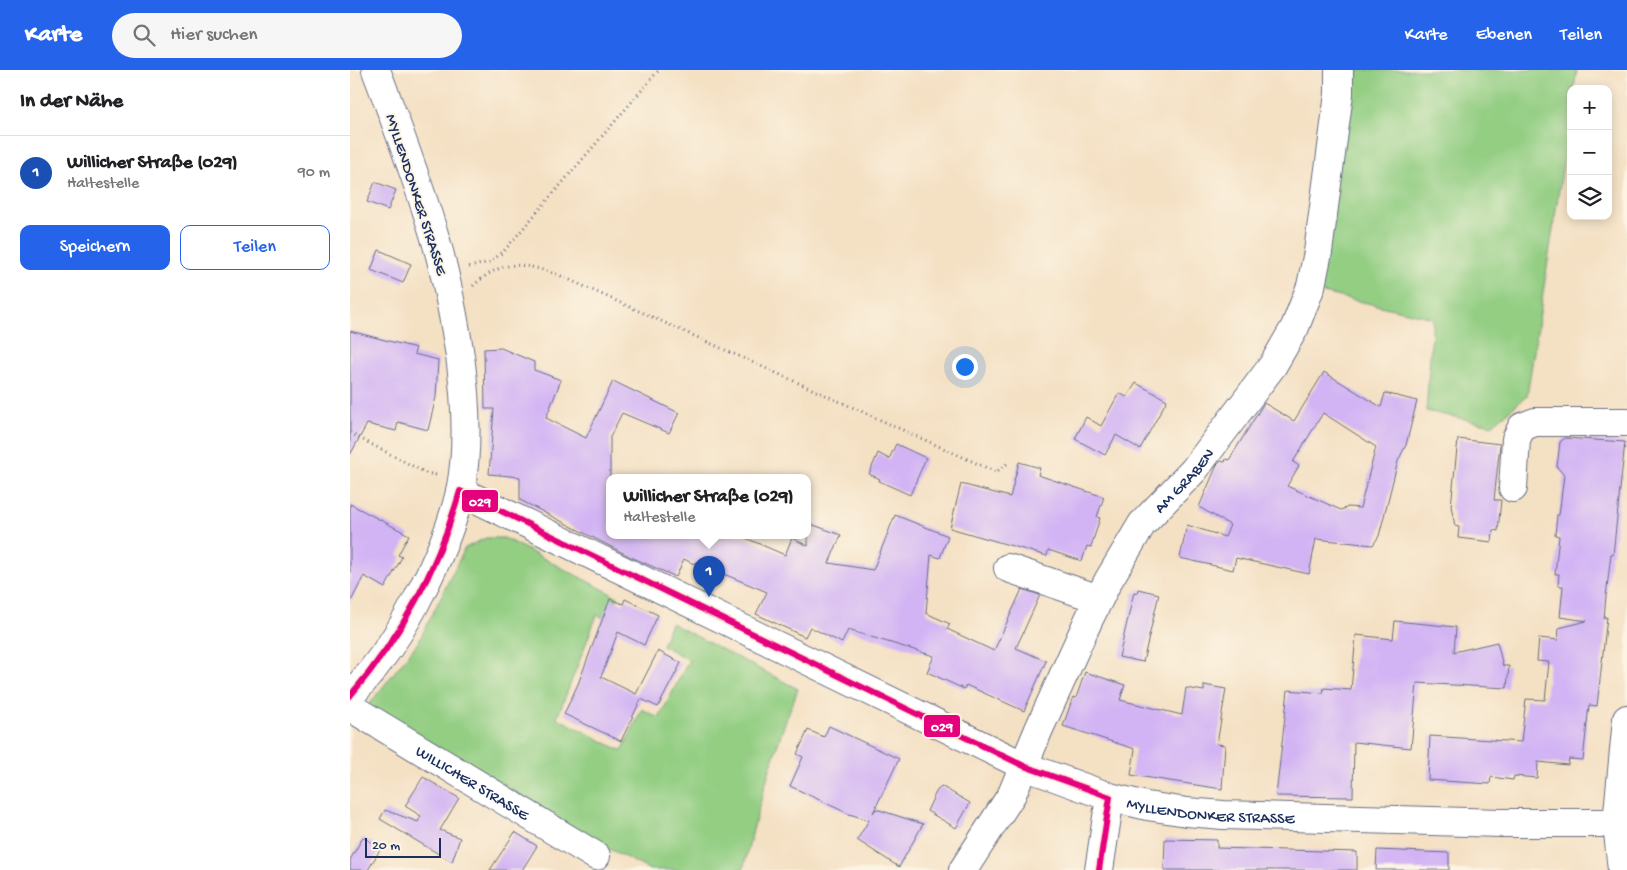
<!DOCTYPE html>
<html lang="de">
<head>
<meta charset="utf-8">
<style>
  body { margin:0; font-family:"Gochi Hand",sans-serif; background:#f6f6f6; color:#202124 }
  .controls { position:absolute; right:15px; top:15px; display:grid; overflow:hidden; border-radius:10px; box-shadow:0 2px 12px #0003 }
  .controls button { width:45px; height:45px; display:grid; place-items:center; padding:0; border:0; border-bottom:1px solid #e0e0e0; background:#fff; color:#202124; font:25px sans-serif }
  .scale { position:absolute; left:15px; bottom:12px; width:76px; box-sizing:border-box; padding-left:5px; border:2px solid #1b2f5e; border-top:0; font-size:14px; line-height:18px; white-space:nowrap; color:#1b2f5e; -webkit-text-stroke:4px #fcf5e5; paint-order:stroke }
  .you { position:absolute; left:614px; top:296px; width:18px; height:18px; margin:-12px; border:4px solid #fff; border-radius:50%; background:#1a73e8; box-shadow:0 0 0 8px #1a73e833 }
  .badge { display:grid; place-items:center; width:32px; height:32px; border-radius:50%; background:#2563eb; color:#fff; font-size:16px; font-weight:700 }
  .pin { position:absolute; translate:-50% -41px; filter:drop-shadow(0 1px 2px #0008) }
  .pin::after { content:''; position:absolute; top:26px; width:18px; height:15px; background:inherit; clip-path:polygon(0 0,100% 0,50% 100%) }
  .popup { position:absolute; left:256px; top:404px; width:205px; height:65px; box-sizing:border-box; display:grid; place-content:center; border-radius:10px; background:#fff; filter:drop-shadow(0 1px 4px #0005); font-size:16px; white-space:nowrap; color:#757577 }
  .popup b { font-size:19px; color:#202124 }
  .popup::after { content:''; position:absolute; left:50%; top:100%; margin-left:-10px; border:10px solid transparent; border-top-color:#fff }
  .list { margin:0; padding:0; list-style:none }
  h2 { display:flex; justify-content:space-between; align-items:center; height:65px; margin:0; padding:0 20px; font-size:21px }
  h2 small { font-size:16px; font-weight:400; color:#757577 }
  .list li { display:grid; grid-template-columns:32px 1fr auto; gap:15px; align-items:center; box-sizing:border-box; height:75px; padding:0 20px; border-top:1px solid #e0e0e0 }
  .list b { display:block; font-size:19px; white-space:nowrap }
  .list p { margin:0; font-size:16px; white-space:nowrap; color:#757577 }
  .list em { font-size:16px; font-style:normal; color:#757577 }
  .actions { display:flex; gap:10px; padding:15px 20px }
  .actions a { flex:1; padding:11px 0; border:1px solid #2563eb; border-radius:10px; text-align:center; font-size:18px; color:#2563eb }
  .actions .main { background:#2563eb; color:#fff }
  .icon { flex:none; width:28px; height:28px; fill:none; stroke:currentColor; stroke-width:2; stroke-linecap:round; stroke-linejoin:round }
  .map { position:relative; flex:none; width:1277px; height:800px; overflow:hidden }
  header { display:flex; align-items:center; gap:30px; box-sizing:border-box; height:70px; padding:0 25px; background:#2563eb; color:#fff }
  header strong { font-size:24px }
  nav { display:flex; gap:28px; margin-inline-start:auto; font-size:18px }
  .search { width:350px; height:45px; background:#f6f6f6; display:flex; align-items:center; gap:12px; box-sizing:border-box; padding:0 18px; border-radius:28px; color:#757577; font-size:19px }
  main { display:flex }
  aside { flex:1; background:#fff }
  .map>svg:first-child { display:block }
  .green { fill:#93ce83; stroke:#577e70 }
  .building { fill:#d2b4f4; fill-rule:evenodd }
  .lines { fill:none; stroke-linecap:round; stroke-linejoin:round }
  .minor-casing { stroke:#676d81; stroke-width:30 }
  .path { stroke:#676d81; stroke-width:3; stroke-dasharray:1 4; stroke-linecap:butt }
  .minor { stroke:#fff; stroke-width:28 }
  .bus-1-casing { stroke:#fcf5e5; stroke-width:10 }
  .bus-1 { stroke:#e5007d; stroke-width:6 }
  .labels { text-anchor:middle; stroke-width:4; stroke-linejoin:round; paint-order:stroke }
  .street-label { font-size:16px; fill:#1b2f5e; stroke:#fcf5e5 }
  .line-badge { stroke:#fcf5e5; stroke-width:2 }
  .badge-label { font-size:14px; text-anchor:middle; font-weight:bold; fill:#fff }
</style>
</head>
<body>
<header>
<strong>Karte</strong>
<div class="search"><svg class="icon" aria-label="search" viewBox="0 0 24 24"><circle cx="10" cy="10" r="6"/><path d="M15 15l6 6"/></svg>Hier suchen</div>
<nav><a>Karte</a><a>Ebenen</a><a>Teilen</a></nav>
</header>
<main>
<aside>
<h2>In der Nähe<small></small></h2>
<ul class="list">
<li><span class="badge" style="background:#1a4fb4">1</span><div><b>Willicher Straße (029)</b><p>Haltestelle</p></div><em>90 m</em></li>
</ul>
<div class="actions"><a class="main">Speichern</a><a>Teilen</a></div>
</aside>
<div class="map">
<svg width="1277" height="800" viewBox="0 0 1277 800">
  <rect width="100%" height="100%" fill="#fcf5e5"/>
  <filter id="ink" filterUnits="userSpaceOnUse"><feTurbulence type="fractalNoise" baseFrequency=".02" numOctaves="2"/><feDisplacementMap in="SourceGraphic" scale="10" xChannelSelector="R" yChannelSelector="G"/><feConvolveMatrix kernelMatrix="1 2 1 2 8 2 1 2 1" color-interpolation-filters="sRGB"/></filter>
  <filter id="wash" filterUnits="userSpaceOnUse"><feTurbulence type="fractalNoise" baseFrequency=".0096" numOctaves="4" result="noise"/><feDisplacementMap in="SourceGraphic" scale="20" xChannelSelector="R" yChannelSelector="G"/><feGaussianBlur stdDeviation="1.12" result="paint"/><feColorMatrix in="noise" values="0 0 0 0 0 0 0 0 0 0 0 0 0 0 0 0 0 1.4 0 .05"/><feComposite in="paint" operator="in"/></filter>
  <g filter="url(#wash)">
    <rect width="100%" height="100%" fill="#f4e0c3"/>
    <g class="green">
      <polygon points="999,0 1227,0 1224,19 1221,19 1221,43 1177,326 1142,355 1076,341 1083,248 969,222"/>
      <path d="M 136,468 L 154,468 L 268,527 L 258,549 L 247,545 L 207,648 L 272,681 L 292,639 L 309,648 L 339,590 L 312,575 L 321,553 L 448,619 C 424,677 408,739 393,800 L 300,800 L 217,757 L 18,636 L 69,571 L 115,478 Z"/>
    </g>
    <g id="blocks">
      <g class="building">
        <polygon points="25,112 46,120 38,140 17,132"/>
        <polygon points="29,180 61,194 53,213 21,200"/>
        <polygon points="0,261 66,278 64,284 88,290 86,327 78,360 48,352 46,361 17,354 0,385"/>
        <polygon points="151,278 184,292 184,300 211,310 196,348 236,368 263,311 329,343 319,363 272,343 260,367 260,466 391,466 435,485 442,468 458,476 458,453 491,465 479,493 523,500 545,445 598,466 590,488 581,485 576,543 600,554 597,559 644,581 672,519 690,525 666,578 696,591 674,641 616,615 614,619 577,602 584,586 498,560 492,573 460,557 455,567 406,544 417,522 345,492 344,494 334,489 326,507 281,487 170,430 170,407 139,404 144,339 135,339 134,279"/>
        <path d="M 974,302 L 1031,337 L 1035,323 L 1067,331 L 1056,375 L 1048,391 L 1029,466 L 1023,475 L 966,469 L 959,504 L 886,488 L 883,500 L 830,488 L 837,455 L 875,467 L 880,455 L 849,437 L 867,395 L 871,391 L 875,392 L 876,389 L 879,390 L 914,333 L 944,351 ZM 973,343 L 1026,377 L 1010,438 L 998,437 L 991,440 L 937,416 L 949,396 L 943,392 Z"/>
        <polygon points="786,313 817,330 790,379 766,365 755,385 725,369 736,347 751,356 769,323 777,327"/>
        <polygon points="1215,368 1275,372 1263,485 1261,484 1256,526 1254,548 1257,547 1247,636 1239,635 1233,690 1219,689 1218,695 1188,692 1187,708 1164,706 1163,710 1141,707 1140,714 1078,710 1080,666 1171,672 1176,629 1195,630 1199,592 1187,591 1189,568 1208,570 1209,558 1237,551 1210,547 1213,516 1208,516 1209,504 1205,504 1209,466 1205,465 1207,445 1209,445 1214,405 1207,397 1210,372"/>
        <polygon points="1108,369 1150,374 1144,430 1151,430 1148,461 1143,460 1142,472 1108,468 1109,457 1105,456 1101,436"/>
        <polygon points="546,374 576,388 560,425 529,411 530,409 519,404 528,383 539,389"/>
        <polygon points="669,392 690,398 688,405 754,427 747,447 750,448 741,477 737,476 732,491 698,480 697,486 600,458 611,414 660,427"/>
        <polygon points="0,434 59,465 48,485 52,487 35,518 14,506 0,533"/>
        <polygon points="788,519 809,524 793,592 769,587 784,522 787,523"/>
        <polygon points="260,529 273,534 275,529 308,545 294,575 268,562 251,607 286,624 308,581 331,593 308,637 291,629 271,671 214,644 228,614"/>
        <polygon points="1045,551 1106,557 1104,582 1147,572 1153,596 1159,596 1157,618 1067,613 1061,678 1004,672 1003,727 926,726 938,620 973,623 974,618 1001,620 1006,565 1043,569"/>
        <polygon points="735,602 775,615 770,630 832,645 836,618 854,621 854,615 876,619 867,674 875,675 872,719 781,705 785,679 713,656 723,627 726,628"/>
        <polygon points="479,656 549,689 523,743 526,739 573,754 549,797 507,770 519,750 499,744 440,716 453,687 447,684 458,660 474,667"/>
        <polygon points="73,707 109,728 90,760 110,768 102,792 30,749 35,740 68,752 71,746 55,736"/>
        <polygon points="591,716 620,733 606,758 577,741 586,722"/>
        <polygon points="165,762 187,776 172,800 140,800"/>
        <polygon points="13,767 31,778 18,800 0,800 0,790"/>
        <polygon points="815,769 867,770 867,778 1007,782 1007,800 814,800"/>
        <polygon points="1027,780 1099,783 1099,800 1026,800"/>
      </g>
    </g>
  </g>
  <g filter="url(#ink)">
    <use href="#blocks" fill-opacity="0" stroke="#676d81" stroke-width="1"/>
    <g class="lines">
      <g class="minor-casing">
        <g id="minor">
          <polyline points="1163,418 1166,369 1172,357 1185,352 1277,352"/>
          <path id="s1" d="M 110,421 L 674,696 L 760,727 L 797,736 L 837,742 L 873,745 L 1152,753 L 1277,753"/>
          <polyline points="658,498 749,529"/>
          <path d="M 0,626 C 30,594 53,559 72,520 C 88,489 102,456 110,422 C 119,378 116,330 110,286 C 104,248 97,209 86,171 C 69,113 47,56 26,0"/>
          <path id="s2" d="M 0,637 L 246,786"/>
          <path id="s3" d="M 613,800 L 662,724 L 689,659 L 739,549 L 758,511 L 792,454 L 844,400 L 923,295 L 945,257 L 961,216 L 968,182 L 989,24 L 989,0"/>
          <polyline points="749,800 760,727"/>
          <polyline points="1272,800 1267,753 1277,649"/>
        </g>
      </g>
      <g class="path">
        <polyline points="119,197 140,192 153,182 309,0"/>
        <path d="M 123,216 C 155,187 173,193 211,206 L 646,402 L 658,393"/>
        <polyline points="0,363 76,403 86,405"/>
      </g>
      <use href="#minor" class="minor"/>
      <g class="bus-1-casing">
        <path id="bus-1" d="M 0,626 C 53,564 87,500 110,421 L 674,696 L 760,727 L 749,800"/>
      </g>
      <use href="#bus-1" class="bus-1"/>
    </g>
  </g>
  <g class="labels">
    <g class="street-label">
      <text transform="translate(68 124) rotate(72)" y="6">MYLLENDONKER STRASSE</text>
      <text dy="6" stroke="none"><textPath href="#s3" startOffset="451">AM GRABEN</textPath></text>
      <text dy="6" stroke="none"><textPath href="#s2" startOffset="144">WILLICHER STRASSE</textPath></text>
      <text dy="6" stroke="none"><textPath href="#s1" startOffset="821">MYLLENDONKER STRASSE</textPath></text>
    </g>
  </g>
  <g class="line-badge">
    <rect x="111" y="419" width="38" height="24" rx="5" fill="#e5007d"/>
    <rect x="573" y="644" width="38" height="24" rx="5" fill="#e5007d"/>
  </g>
  <g class="badge-label">
    <text x="130" y="436">029</text>
    <text x="592" y="661">029</text>
  </g>
</svg>
<div class="controls">
<button>+</button>
<button>−</button>
<button><svg class="icon" aria-label="layers" viewBox="0 0 24 24"><path d="M12 4l9 5-9 5-9-5zM3 14l9 5 9-5"/></svg></button>
</div>
<div class="scale">20 m</div>
<div class="you"></div>
<div class="pin badge" style="left:359px;top:527px;background:#1a4fb4">1</div>
<div class="popup"><b>Willicher Straße (029)</b>Haltestelle</div>
</div>
</main>
</body>
</html>
